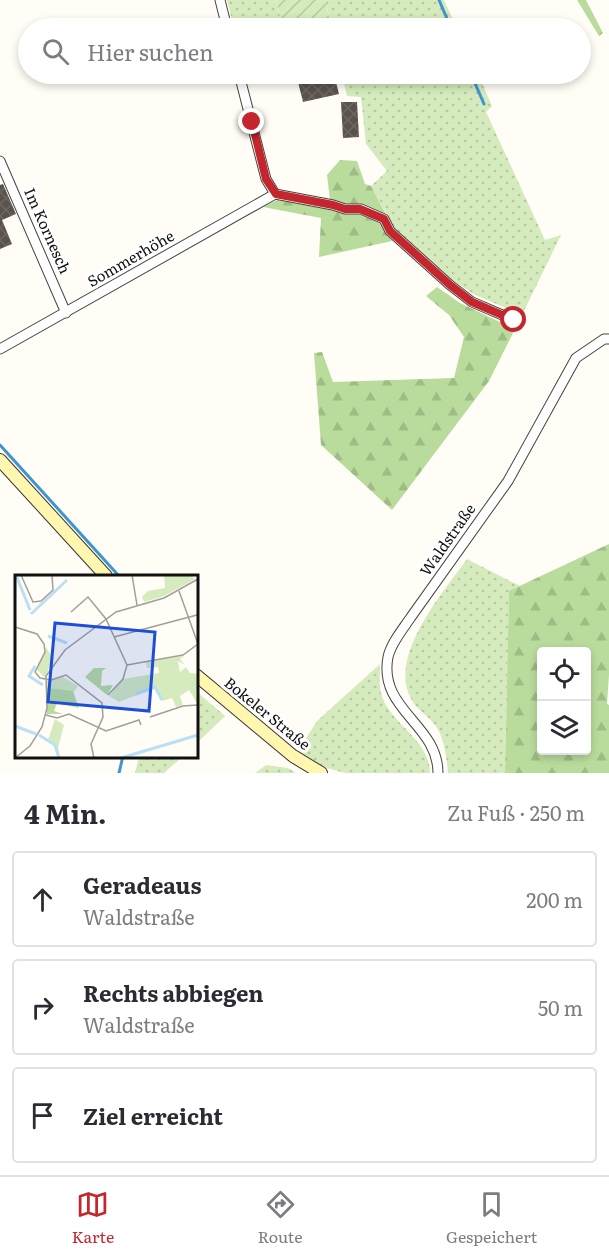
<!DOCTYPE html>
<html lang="de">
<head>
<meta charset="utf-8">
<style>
  body { margin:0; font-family:Literata,serif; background:#f2f2f3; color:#2b2b33 }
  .controls { position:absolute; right:18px; bottom:18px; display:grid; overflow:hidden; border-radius:6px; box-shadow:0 3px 9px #0003 }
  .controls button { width:54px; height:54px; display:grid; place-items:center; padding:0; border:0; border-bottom:2px solid #e1e1e2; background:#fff; color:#2b2b33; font:30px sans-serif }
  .stop { position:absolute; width:18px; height:18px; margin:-14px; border:4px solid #c4262e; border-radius:50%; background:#fff }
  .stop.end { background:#c4262e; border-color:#fff; box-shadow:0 2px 6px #0008 }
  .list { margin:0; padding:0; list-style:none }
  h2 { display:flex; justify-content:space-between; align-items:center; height:78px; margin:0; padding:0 24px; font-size:26px }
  h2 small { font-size:20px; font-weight:400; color:#7c7c81 }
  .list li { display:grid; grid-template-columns:39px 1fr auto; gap:18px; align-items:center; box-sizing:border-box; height:96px; margin:0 12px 12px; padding:0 12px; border:2px solid #e1e1e2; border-radius:6px }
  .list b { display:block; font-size:22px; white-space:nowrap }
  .list p { margin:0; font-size:20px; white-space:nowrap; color:#7c7c81 }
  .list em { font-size:20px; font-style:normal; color:#7c7c81 }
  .icon { flex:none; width:33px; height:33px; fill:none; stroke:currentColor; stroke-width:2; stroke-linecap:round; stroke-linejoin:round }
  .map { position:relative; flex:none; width:609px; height:773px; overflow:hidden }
  .search { position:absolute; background:#fff; box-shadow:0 3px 9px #0003; left:18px; right:18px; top:18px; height:66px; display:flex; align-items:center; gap:15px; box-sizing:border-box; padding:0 21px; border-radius:33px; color:#7c7c81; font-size:22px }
  .sheet { height:402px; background:#fff }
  nav { display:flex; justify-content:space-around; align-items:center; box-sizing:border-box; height:84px; border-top:2px solid #e1e1e2; background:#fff; font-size:16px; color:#7c7c81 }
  nav a { display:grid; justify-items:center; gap:3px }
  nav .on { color:#c4262e }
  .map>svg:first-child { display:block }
  .grass { fill:url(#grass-dots) }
  .forest { fill:url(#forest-firs); fill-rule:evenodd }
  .garden { fill:url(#garden-furrows) }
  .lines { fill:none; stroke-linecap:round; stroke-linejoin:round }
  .stream { stroke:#3f96cf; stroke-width:3 }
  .building { fill:url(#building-cross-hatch) }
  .street-casing { stroke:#444; stroke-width:11 }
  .secondary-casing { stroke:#333; stroke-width:14 }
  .street { stroke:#fff; stroke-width:9 }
  .secondary { stroke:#fff6b0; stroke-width:12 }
  .route { stroke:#c4262e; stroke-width:8 }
  .labels { text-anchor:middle; stroke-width:6; stroke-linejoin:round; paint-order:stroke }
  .street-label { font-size:15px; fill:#111; stroke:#fff }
  .inset-river { fill:none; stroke:#b9e0f7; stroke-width:3 }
  .inset-road { fill:none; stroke:#a09f9a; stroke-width:1.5 }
  .view { fill:#1d4ed8; fill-opacity:0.15; stroke:#1d4ed8; stroke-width:3 }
  .inset-edge { fill:none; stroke:#111; stroke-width:3 }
</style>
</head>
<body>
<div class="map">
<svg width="609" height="773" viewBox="0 0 609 773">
  <defs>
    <pattern id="grass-dots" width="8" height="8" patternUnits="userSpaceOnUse" patternTransform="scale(1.5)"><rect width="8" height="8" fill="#d5ebbd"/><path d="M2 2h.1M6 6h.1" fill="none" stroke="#b6c8a1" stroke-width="1.8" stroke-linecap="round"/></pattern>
    <pattern id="forest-firs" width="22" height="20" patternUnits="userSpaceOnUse" patternTransform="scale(1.5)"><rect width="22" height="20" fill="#b9dc9c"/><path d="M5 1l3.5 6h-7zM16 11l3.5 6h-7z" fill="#9ebc85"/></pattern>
    <pattern id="garden-furrows" width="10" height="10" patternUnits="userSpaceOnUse" patternTransform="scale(1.5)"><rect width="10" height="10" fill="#d5ebbd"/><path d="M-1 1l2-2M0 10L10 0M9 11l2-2" fill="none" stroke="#b6c8a1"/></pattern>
    <pattern id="building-cross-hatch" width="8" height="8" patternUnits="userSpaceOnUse" patternTransform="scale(1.5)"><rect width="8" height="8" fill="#5a524d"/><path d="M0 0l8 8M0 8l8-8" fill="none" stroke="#6d6662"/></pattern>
  </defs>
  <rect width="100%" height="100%" fill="#fffdf5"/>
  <g class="grass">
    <polygon points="227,0 276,0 283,28 234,28"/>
    <polygon points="325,0 444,0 457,28 332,28"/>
    <polygon points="342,74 478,74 492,106 486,112 545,240 561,235 522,315 473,294 444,274 395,229 371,186 387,171 366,144 361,97 347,96"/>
    <path d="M 467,559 L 520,586 L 509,592 L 505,773 L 448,773 C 447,759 444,736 435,725 C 429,717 421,712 415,705 C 382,662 442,594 467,559 Z"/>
    <path d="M 380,664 C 380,673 379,684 381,693 C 389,724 430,739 430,773 L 345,773 L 320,766 L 298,751 L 317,721 Z"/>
    <polygon points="197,692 225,716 197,743"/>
    <polygon points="139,757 139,756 182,757 164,773 135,773"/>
    <polygon points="266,765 288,768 296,773 255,773"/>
  </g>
  <g class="forest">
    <polygon points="577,0 586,0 603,33 599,36"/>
    <polygon points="340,160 357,161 365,184 371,186 387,216 363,205 346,206 330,200 327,175"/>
    <polygon points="277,200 332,207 345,214 360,213 382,222 392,241 319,257 321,218 263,207"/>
    <polygon points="437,287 460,303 515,329 489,381 392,510 321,445 314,353 322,352 333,382 454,378 464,337 449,315 426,296"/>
    <path d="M 609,544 L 609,675 L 607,704 L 609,705 L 609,773 L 505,773 L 509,591 ZM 542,652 L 586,652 L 586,750 L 542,750 Z"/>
  </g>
  <polygon class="garden" points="276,0 325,0 331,25 322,28 283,28"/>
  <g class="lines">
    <g class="stream">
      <polyline points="439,0 451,28"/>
      <polyline points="471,74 484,104"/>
      <polyline points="0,445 119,576"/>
      <polyline points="119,773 123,756"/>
    </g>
  </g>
  <g class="building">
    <polygon points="296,74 334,74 339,94 303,102"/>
    <polygon points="341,102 357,102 359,137 343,138"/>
    <polygon points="3,184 16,214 2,220 12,244 0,249 0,185"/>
  </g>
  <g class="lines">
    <g class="street-casing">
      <g id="street">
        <polyline points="220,0 227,28"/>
        <polyline points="239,74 266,179 275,194 333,205 345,209 361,209 384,219 390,231 450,285 472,302 514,320"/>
        <polyline points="0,161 66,313"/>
        <polyline points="0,349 275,194"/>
        <path d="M 438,773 C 438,724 378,710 388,657 C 391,643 403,629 411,617 L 508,481 L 576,358 L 604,339 L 609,339"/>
      </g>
    </g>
    <g class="secondary-casing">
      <g id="secondary">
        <polyline points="0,460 106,576"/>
        <polyline points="196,675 293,756 321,773"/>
      </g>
    </g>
    <use href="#street" class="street"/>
    <use href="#secondary" class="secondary"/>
  </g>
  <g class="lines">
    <polyline class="route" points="252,122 266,179 276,194 333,205 345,209 360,209 384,219 390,231 450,285 472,302 514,320"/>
  </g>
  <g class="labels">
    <g class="street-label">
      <text transform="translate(47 231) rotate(66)" y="5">Im Kornesch</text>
      <text transform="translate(131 259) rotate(-30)" y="5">Sommerhöhe</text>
      <text transform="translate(448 540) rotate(-55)" y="5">Waldstraße</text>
      <text transform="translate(267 714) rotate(39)" y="5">Bokeler Straße</text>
    </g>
  </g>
  <g transform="translate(15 575)">
    <rect width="183" height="183" fill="#fffdf5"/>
    <path d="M 149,0 L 176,0 L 180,4 L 149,21 L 129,27 L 127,22 L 133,16 L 150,13 ZM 31,72 L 38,83 L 30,103 L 22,95 ZM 169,81 L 165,84 L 170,90 L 163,86 L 165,97 L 171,92 L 175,98 L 183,99 L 183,130 L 174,115 L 165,121 L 168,130 L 161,132 L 157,123 L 147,126 L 140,113 L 104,127 L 94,121 L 108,104 L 144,98 L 143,92 L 132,93 L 131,87 ZM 48,102 L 63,111 L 58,118 L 32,113 L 32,106 ZM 40,144 L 49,150 L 43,173 L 45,183 L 41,170 L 33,165 Z" fill="#d5ebbd"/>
    <path d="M 79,93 L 91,93 L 87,96 L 86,111 L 98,110 L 92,120 L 70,102 ZM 32,113 L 58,116 L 64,133 L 42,128 L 39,136 L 48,139 L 32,139 Z" fill="#b9dc9c"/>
    <path class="inset-river" d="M 1,0 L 15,35M 16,39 L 52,5M 33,61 L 52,68M 20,91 L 14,101 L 28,110M 121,119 L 140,112 L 147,125M 0,151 L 21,159M 24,160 L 40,170 L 44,183M 106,183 L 183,160"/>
    <path class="inset-road" d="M 6,0 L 18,27 L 26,26 L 38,15 L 37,0M 117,0 L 122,30M 164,16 L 183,69M 56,37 L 73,22 L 91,44 L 112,90M 0,52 L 22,59 L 29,69 L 30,77 L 20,97 L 25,103 L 36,105 L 51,100 L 87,128 L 88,142 L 76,169 L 79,183M 99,62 L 182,40M 112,90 L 168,80 L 183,69M 93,120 L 108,104 L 112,90M 31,140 L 42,143 L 54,139 L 91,156 L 124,145 L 126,150M 135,142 L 168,131 L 183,130M 0,183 L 15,171 L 27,152 L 32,133 L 31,101 L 50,75 L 101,37 L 149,23 L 183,4"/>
    <path class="view" d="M 40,48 L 140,57 L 134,136 L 33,127 Z"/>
    <rect width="183" height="183" class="inset-edge"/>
  </g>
</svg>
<div class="controls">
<button><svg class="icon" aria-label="locate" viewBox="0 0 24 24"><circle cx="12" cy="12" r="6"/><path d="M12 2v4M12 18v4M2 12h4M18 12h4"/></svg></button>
<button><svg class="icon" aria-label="layers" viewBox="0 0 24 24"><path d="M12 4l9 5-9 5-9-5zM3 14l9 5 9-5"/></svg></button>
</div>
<div class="stop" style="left:514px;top:320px"></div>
<div class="stop end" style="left:252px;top:122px"></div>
<div class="search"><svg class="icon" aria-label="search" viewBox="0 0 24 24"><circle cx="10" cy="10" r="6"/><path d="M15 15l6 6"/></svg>Hier suchen</div>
</div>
<section class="sheet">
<h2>4 Min.<small>Zu Fuß · 250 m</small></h2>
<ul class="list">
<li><svg class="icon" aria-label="ahead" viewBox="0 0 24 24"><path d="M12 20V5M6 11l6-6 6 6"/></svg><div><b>Geradeaus</b><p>Waldstraße</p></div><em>200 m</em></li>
<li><svg class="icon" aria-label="right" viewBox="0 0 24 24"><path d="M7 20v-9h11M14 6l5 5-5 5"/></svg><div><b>Rechts abbiegen</b><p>Waldstraße</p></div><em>50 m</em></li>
<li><svg class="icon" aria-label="arrive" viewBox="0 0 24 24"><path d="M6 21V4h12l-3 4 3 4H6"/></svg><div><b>Ziel erreicht</b></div></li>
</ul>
</section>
<nav>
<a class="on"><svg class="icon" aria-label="map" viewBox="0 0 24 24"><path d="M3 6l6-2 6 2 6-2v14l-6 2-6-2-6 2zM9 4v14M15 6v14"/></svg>Karte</a>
<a><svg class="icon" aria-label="directions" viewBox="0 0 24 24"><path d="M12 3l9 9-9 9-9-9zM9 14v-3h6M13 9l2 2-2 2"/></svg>Route</a>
<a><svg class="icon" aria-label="saved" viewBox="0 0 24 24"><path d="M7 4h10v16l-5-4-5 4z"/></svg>Gespeichert</a>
</nav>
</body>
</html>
